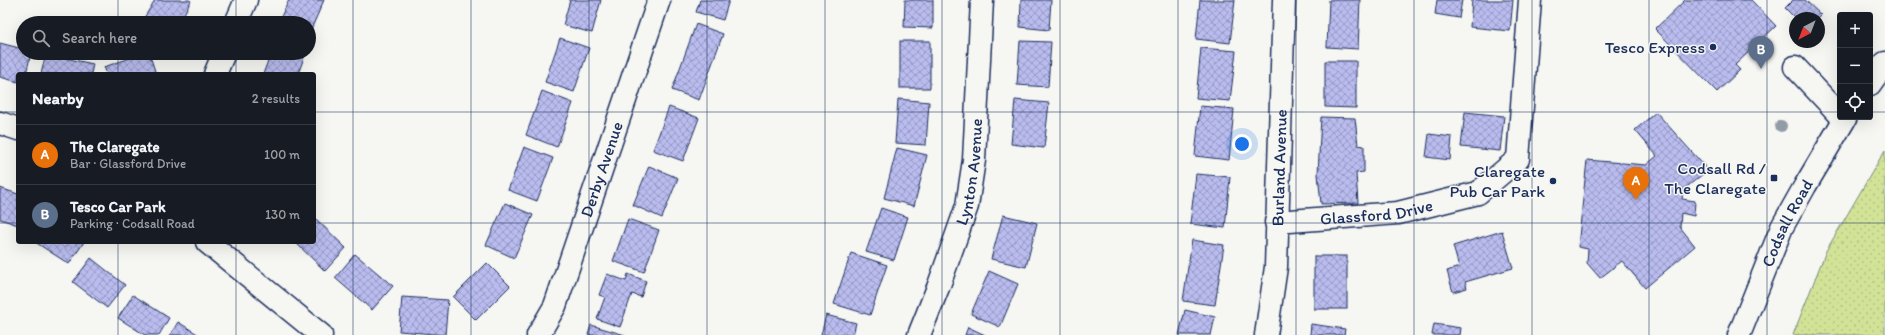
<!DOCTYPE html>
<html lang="en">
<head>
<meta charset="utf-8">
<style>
  body { margin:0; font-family:Itim,sans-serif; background:#242831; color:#f1f3f6 }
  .controls { position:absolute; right:12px; top:12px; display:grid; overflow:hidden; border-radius:4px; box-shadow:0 4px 16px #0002 }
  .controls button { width:36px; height:36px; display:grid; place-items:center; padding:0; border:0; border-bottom:1px solid #363941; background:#171b24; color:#f1f3f6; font:20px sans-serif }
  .compass { position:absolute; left:1789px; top:12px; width:36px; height:36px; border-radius:50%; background:#171b24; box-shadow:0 4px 16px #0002; rotate:222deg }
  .you { position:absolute; left:1242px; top:144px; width:14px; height:14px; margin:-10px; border:3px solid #fff; border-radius:50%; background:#1a73e8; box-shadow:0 0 0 6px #1a73e833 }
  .badge { display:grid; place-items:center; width:26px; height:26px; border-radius:50%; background:#0f766e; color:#fff; font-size:13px; font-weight:700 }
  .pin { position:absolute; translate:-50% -33px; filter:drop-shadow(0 1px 2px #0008) }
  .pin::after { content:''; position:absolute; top:21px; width:14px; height:12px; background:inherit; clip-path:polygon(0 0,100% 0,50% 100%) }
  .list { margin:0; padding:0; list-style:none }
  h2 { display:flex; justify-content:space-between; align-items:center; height:52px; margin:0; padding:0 16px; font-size:17px }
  h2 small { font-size:13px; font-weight:400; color:#9ea1a6 }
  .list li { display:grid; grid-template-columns:26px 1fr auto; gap:12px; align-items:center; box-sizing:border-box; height:60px; padding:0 16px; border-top:1px solid #363941 }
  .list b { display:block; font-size:15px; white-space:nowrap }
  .list p { margin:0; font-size:13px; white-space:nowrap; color:#9ea1a6 }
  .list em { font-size:13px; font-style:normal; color:#9ea1a6 }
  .icon { flex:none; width:22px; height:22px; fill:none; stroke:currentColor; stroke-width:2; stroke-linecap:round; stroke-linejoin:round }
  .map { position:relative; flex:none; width:1885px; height:335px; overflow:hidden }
  .search { position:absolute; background:#171b24; box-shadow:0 4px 16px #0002; left:16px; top:16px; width:300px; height:44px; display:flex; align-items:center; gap:10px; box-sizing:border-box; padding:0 14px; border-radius:22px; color:#9ea1a6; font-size:15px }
  .panel { position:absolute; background:#171b24; box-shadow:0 4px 16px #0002; left:16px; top:72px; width:300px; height:172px; border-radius:4px }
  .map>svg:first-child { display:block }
  .grass { fill:url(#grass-dots); stroke:#76897a }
  .building { fill:url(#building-cross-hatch); stroke:#1b2f5e }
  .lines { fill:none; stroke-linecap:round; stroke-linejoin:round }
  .minor-casing { stroke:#1b2f5e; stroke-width:25 }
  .minor { stroke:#f6f6f2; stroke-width:22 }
  .tree { fill:#929ca7 }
  .grid { fill:none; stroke:#1b2f5e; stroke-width:1; stroke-opacity:0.55 }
  .poi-dot { fill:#1b2f5e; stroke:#f6f6f2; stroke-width:1.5 }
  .labels { text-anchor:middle; stroke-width:3; stroke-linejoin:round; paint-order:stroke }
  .poi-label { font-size:17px; fill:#1b2f5e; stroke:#f6f6f2; text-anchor:end }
  .street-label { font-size:17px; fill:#1b2f5e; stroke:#f6f6f2 }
</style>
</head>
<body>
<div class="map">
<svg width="1885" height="335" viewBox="0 0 1885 335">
  <defs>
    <pattern id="grass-dots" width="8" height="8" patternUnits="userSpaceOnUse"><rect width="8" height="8" fill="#d2e397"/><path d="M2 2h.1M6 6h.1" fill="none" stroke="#b4c385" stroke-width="1.8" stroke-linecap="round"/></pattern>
    <pattern id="building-cross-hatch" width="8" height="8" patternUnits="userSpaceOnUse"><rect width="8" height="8" fill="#babcee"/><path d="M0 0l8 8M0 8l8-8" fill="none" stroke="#9699c4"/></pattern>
  </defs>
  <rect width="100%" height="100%" fill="#f6f6f2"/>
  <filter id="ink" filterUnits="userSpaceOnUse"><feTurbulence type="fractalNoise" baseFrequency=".025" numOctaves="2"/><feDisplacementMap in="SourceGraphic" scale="8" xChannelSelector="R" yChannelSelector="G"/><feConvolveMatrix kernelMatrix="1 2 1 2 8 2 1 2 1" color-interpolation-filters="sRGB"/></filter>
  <g filter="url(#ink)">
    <polygon class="grass" points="1885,150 1885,335 1793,335 1826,251"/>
    <g class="building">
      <polygon points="155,0 189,0 191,1 179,23 141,23"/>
      <polygon points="289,0 324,0 309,34 309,23 278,23"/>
      <polygon points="570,0 601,0 592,33 563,25"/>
      <polygon points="700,0 729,0 723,20 696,12"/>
      <polygon points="905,0 933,0 933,28 904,27"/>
      <polygon points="1021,0 1051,0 1049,30 1020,27"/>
      <polygon points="1200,0 1235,0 1230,43 1196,39"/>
      <polygon points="1329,0 1360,0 1358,49 1327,47"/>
      <polygon points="1437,0 1462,0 1459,18 1435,14"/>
      <polygon points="1472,0 1513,0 1510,31 1470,27"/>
      <polygon points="1685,0 1751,0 1776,26 1735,65 1740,70 1717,92 1655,29"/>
      <polygon points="1793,0 1805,0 1821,15 1818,18 1795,18 1785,8"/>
      <polygon points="696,24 723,34 699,100 672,90"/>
      <polygon points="560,38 589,48 574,92 545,82"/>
      <rect x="900" y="41" width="30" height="47"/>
      <polygon points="1020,41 1051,42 1048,87 1017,85"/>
      <polygon points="0,43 23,49 23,53 31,53 26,74 18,74 18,82 0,77"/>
      <polygon points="1201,48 1236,51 1230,101 1196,98"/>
      <polygon points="145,53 149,53 156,74 107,74 104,67"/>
      <polygon points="271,53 300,53 305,55 298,74 263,74"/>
      <polygon points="46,54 93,64 91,74 41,74"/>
      <polygon points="1325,61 1356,61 1356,108 1325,107"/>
      <polygon points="542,91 573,103 557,147 526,135"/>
      <polygon points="898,99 929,102 926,145 895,143"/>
      <polygon points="1015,100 1049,103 1044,148 1011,144"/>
      <polygon points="1200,106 1234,109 1229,160 1195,156"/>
      <polygon points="669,107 699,118 683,161 653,150"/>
      <polygon points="1465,112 1504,116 1500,151 1461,147"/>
      <polygon points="1656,112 1708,170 1683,190 1682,199 1695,201 1694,216 1681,213 1680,227 1695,246 1645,288 1622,261 1600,278 1587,263 1588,249 1578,247 1587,160 1646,165 1657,156 1635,130"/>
      <polygon points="1321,117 1355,118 1358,145 1364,146 1364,172 1356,173 1358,203 1321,204 1318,174"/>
      <polygon points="1429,134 1452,137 1450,160 1426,157"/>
      <polygon points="524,147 553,158 537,201 508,190"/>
      <polygon points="897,148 927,155 914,206 884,198"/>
      <polygon points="649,166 678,178 662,218 633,205"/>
      <polygon points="1196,174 1230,177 1225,228 1190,224"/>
      <polygon points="0,188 18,194 18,225 0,219"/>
      <polygon points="505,203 533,215 514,258 486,245"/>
      <polygon points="881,208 908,217 894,260 866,252"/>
      <polygon points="1003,215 1037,223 1026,267 991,259"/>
      <polygon points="314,217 346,248 325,271 295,242 314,242"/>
      <polygon points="628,219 659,230 644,272 613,261"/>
      <polygon points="1502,231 1513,268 1465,282 1467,288 1453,292 1447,271 1459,267 1453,246"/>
      <polygon points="1192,240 1224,245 1215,305 1183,301"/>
      <polygon points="35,242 84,242 69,264"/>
      <polygon points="851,253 887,265 870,315 834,304"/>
      <polygon points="355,254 393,286 372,310 335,278"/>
      <rect x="1314" y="256" width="33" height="53"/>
      <polygon points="91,258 125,285 107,308 73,282"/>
      <polygon points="487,263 510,286 476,320 453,297"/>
      <polygon points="989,271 1018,284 1000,327 971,314"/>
      <polygon points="607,274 626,281 628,274 646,281 641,297 632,294 620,327 597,319 605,297 599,295"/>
      <polygon points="133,295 169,318 159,335 145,335 118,318"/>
      <polygon points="402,297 448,300 445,335 399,331"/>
      <polygon points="1185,310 1215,317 1211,335 1179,335"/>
      <polygon points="826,315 856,323 853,335 821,335"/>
      <polygon points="178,322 199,335 170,335"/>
      <polygon points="1311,324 1345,329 1344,335 1310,335"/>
      <polygon points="1434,324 1461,328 1460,335 1432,335"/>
      <polygon points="591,325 625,335 588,335"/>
      <polygon points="968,327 985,335 965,335"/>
    </g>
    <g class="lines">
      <g class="minor-casing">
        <g id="minor">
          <polyline points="236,23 246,0"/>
          <polyline points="1795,67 1840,115"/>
          <polyline points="215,74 224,53"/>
          <polyline points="1870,84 1885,63"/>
          <polyline points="0,123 18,129"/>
          <path id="s1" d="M 1276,222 L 1398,213 L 1478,193 L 1518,159 L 1530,0"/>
          <polyline points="207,242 321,335"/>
          <path id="s2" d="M 538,335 L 555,306 L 659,0"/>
          <path id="s3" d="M 919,335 L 939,285 L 967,206 L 974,160 L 982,0"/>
          <path id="s4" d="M 1266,335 L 1276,267 L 1284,0"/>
          <path id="s5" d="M 1739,335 L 1782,227 L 1805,186 L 1846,117"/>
        </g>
      </g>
      <use href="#minor" class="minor"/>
    </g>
    <circle class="tree" cx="1781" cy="126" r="6"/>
  </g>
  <path class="grid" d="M 118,0 L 118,23M 236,0 L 236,23M 353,0 L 353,335M 471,0 L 471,335M 589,0 L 589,335M 707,0 L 707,335M 825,0 L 825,335M 942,0 L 942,335M 1060,0 L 1060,335M 1178,0 L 1178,335M 1296,0 L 1296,335M 1414,0 L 1414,335M 1532,0 L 1532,335M 1649,0 L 1649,335M 1767,0 L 1767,335M 118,53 L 118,74M 236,53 L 236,74M 0,112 L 18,112M 314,112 L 1840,112M 1870,112 L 1885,112M 0,223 L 18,223M 314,223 L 1885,223M 118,242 L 118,335M 236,242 L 236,335"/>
  <g class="poi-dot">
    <circle cx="1713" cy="47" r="4"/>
    <rect x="1770" y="174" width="8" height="8" rx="2"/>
    <circle cx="1553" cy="181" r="4"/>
  </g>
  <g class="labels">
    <g class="poi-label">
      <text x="1705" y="53">Tesco Express</text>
      <text x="1766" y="174">Codsall Rd /<tspan x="1766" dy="20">The Claregate</tspan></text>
      <text x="1545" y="177">Claregate<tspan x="1545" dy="20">Pub Car Park</tspan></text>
    </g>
    <g class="street-label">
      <text dy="6" stroke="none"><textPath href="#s4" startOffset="168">Burland Avenue</textPath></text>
      <text dy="6" stroke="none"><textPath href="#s2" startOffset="178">Derby Avenue</textPath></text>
      <text dy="6" stroke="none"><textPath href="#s3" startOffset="172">Lynton Avenue</textPath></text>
      <text dy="6" stroke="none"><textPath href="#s1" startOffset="101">Glassford Drive</textPath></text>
      <text dy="6" stroke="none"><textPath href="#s5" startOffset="122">Codsall Road</textPath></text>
    </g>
  </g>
</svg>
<div class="controls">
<button>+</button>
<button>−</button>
<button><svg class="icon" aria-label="locate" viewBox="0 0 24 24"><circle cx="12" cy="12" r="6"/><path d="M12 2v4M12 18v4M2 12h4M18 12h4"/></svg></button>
</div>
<svg class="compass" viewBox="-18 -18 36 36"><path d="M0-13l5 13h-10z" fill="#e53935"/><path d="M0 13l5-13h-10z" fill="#9ea1a6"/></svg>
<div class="you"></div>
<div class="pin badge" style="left:1636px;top:200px;background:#e8710a">A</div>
<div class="pin badge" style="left:1761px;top:69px;background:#5c6f8a">B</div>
<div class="search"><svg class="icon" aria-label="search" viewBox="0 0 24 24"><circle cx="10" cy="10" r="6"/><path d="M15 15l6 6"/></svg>Search here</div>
<section class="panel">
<h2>Nearby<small>2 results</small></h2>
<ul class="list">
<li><span class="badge" style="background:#e8710a">A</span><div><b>The Claregate</b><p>Bar · Glassford Drive</p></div><em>100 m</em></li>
<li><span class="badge" style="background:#5c6f8a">B</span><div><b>Tesco Car Park</b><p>Parking · Codsall Road</p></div><em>130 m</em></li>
</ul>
</section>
</div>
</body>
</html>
